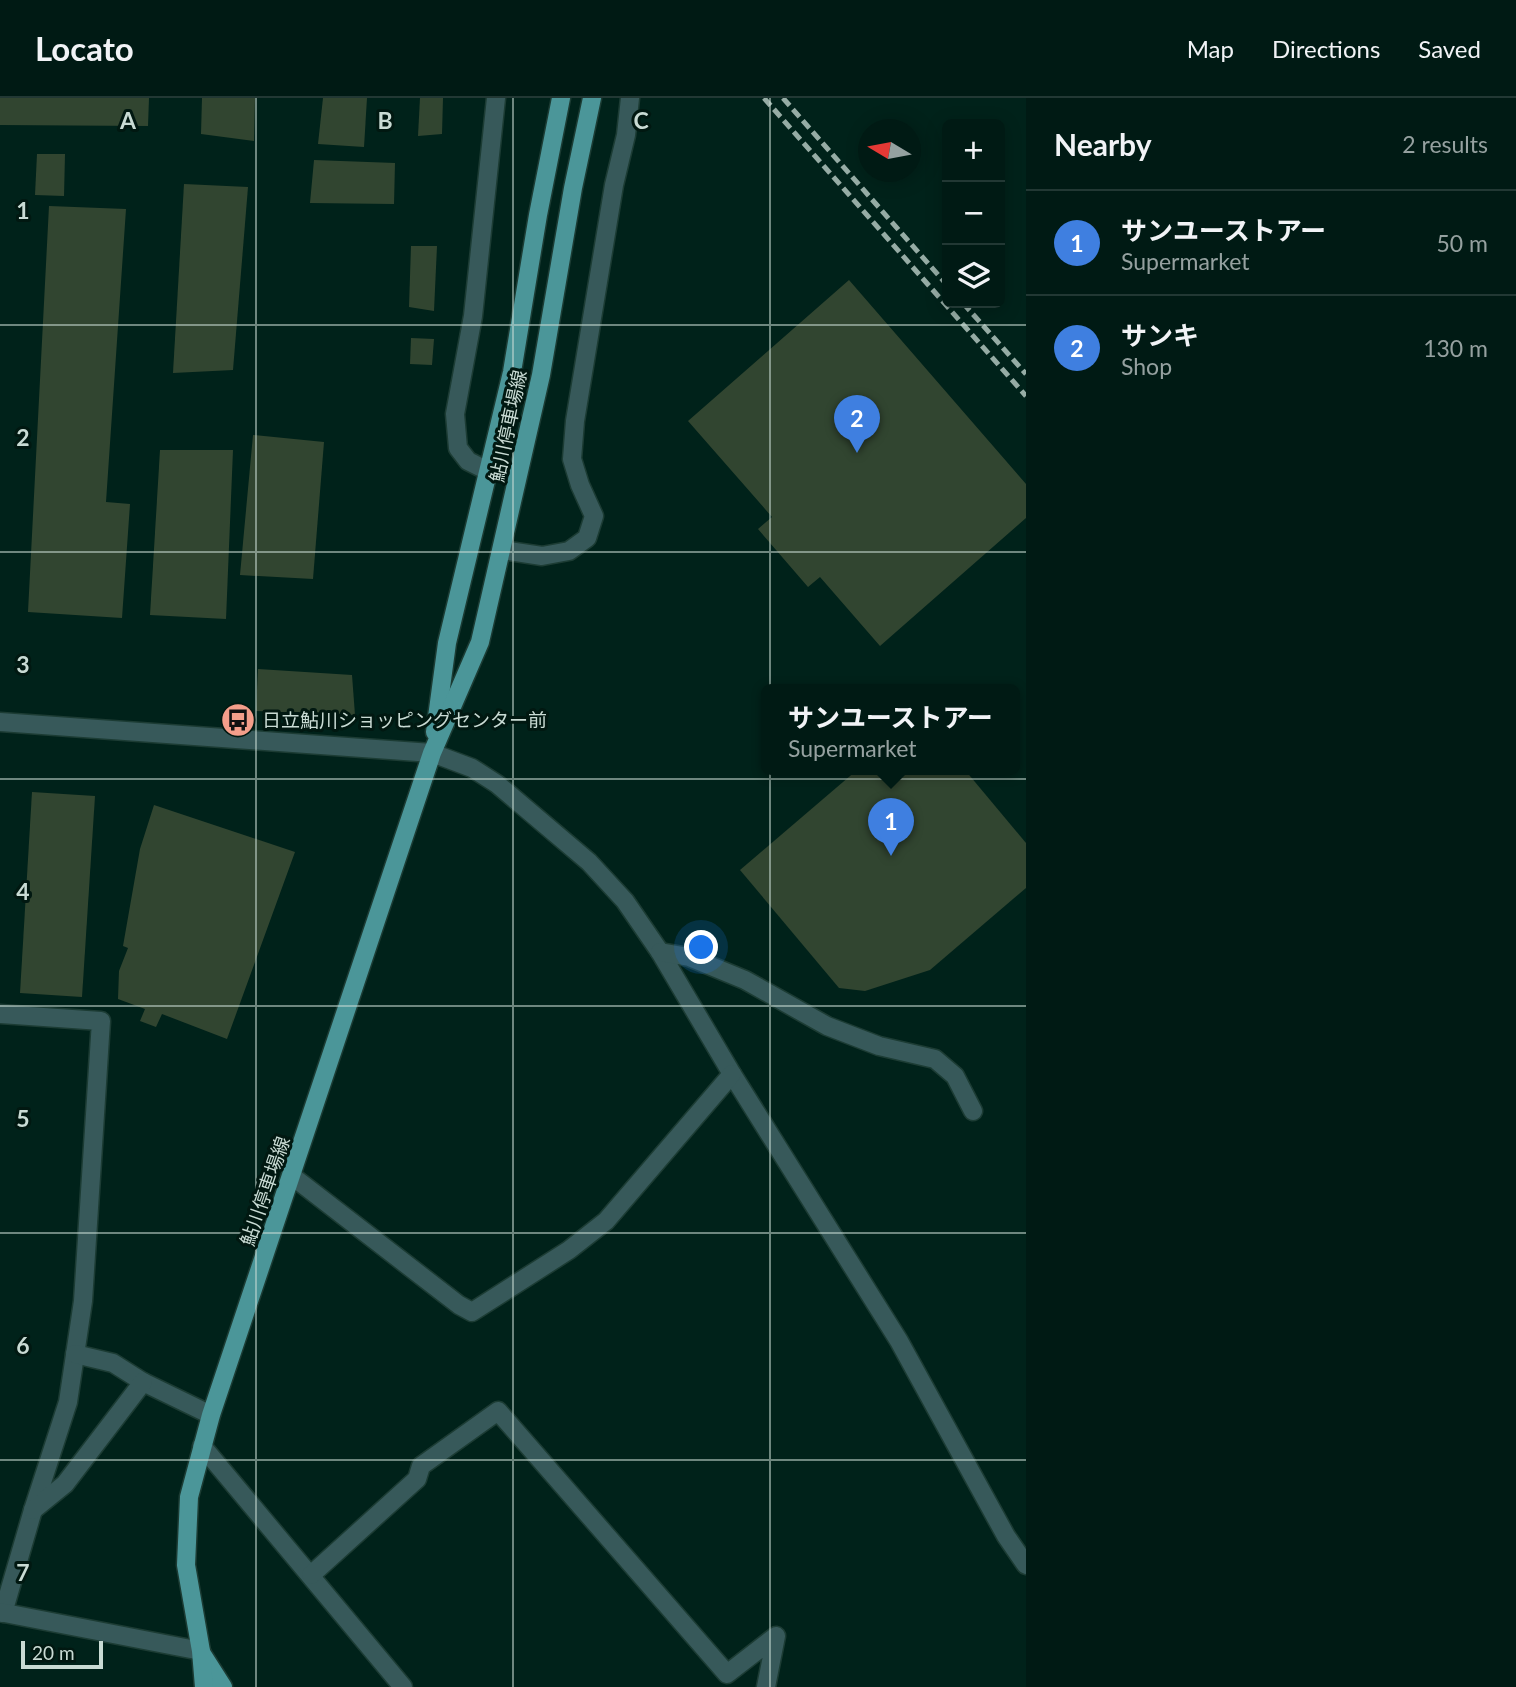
<!DOCTYPE html>
<html lang="en">
<head>
<meta charset="utf-8">
<style>
  body { margin:0; font-family:Lato,"Noto Sans JP",sans-serif; background:#0e2722; color:#f1f3f6 }
  .controls { position:absolute; right:21px; top:21px; display:grid; overflow:hidden; border-radius:10px; box-shadow:0 4px 18px #0003 }
  .controls button { width:63px; height:63px; display:grid; place-items:center; padding:0; border:0; border-bottom:2px solid #223834; background:#001a14; color:#f1f3f6; font:35px sans-serif }
  .compass { position:absolute; left:858px; top:21px; width:63px; height:63px; border-radius:50%; background:#001a14; box-shadow:0 4px 18px #0003; rotate:280deg }
  .scale { position:absolute; left:21px; bottom:18px; width:82px; box-sizing:border-box; padding-left:7px; border:4px solid #c9dbd4; border-top:0; font-size:19px; line-height:24px; white-space:nowrap; color:#c9dbd4; -webkit-text-stroke:5px #011811; paint-order:stroke }
  .you { position:absolute; left:702px; top:850px; width:24px; height:24px; margin:-18px; border:5px solid #fff; border-radius:50%; background:#1a73e8; box-shadow:0 0 0 10px #1a73e833 }
  .badge { display:grid; place-items:center; width:46px; height:46px; border-radius:50%; background:#f49e8a; color:#fff; font-size:23px; font-weight:700 }
  .pin { position:absolute; translate:-50% -58px; filter:drop-shadow(0 2px 4px #0008) }
  .pin::after { content:''; position:absolute; top:37px; width:24px; height:21px; background:inherit; clip-path:polygon(0 0,100% 0,50% 100%) }
  .popup { position:absolute; left:761px; top:586px; width:259px; height:91px; box-sizing:border-box; display:grid; place-content:center; border-radius:10px; background:#001a14; filter:drop-shadow(0 2px 5px #0005); font-size:23px; white-space:nowrap; color:#95a1a0 }
  .popup b { font-size:26px; color:#f1f3f6 }
  .popup::after { content:''; position:absolute; left:50%; top:100%; margin-left:-14px; border:14px solid transparent; border-top-color:#001a14 }
  .list { margin:0; padding:0; list-style:none }
  h2 { display:flex; justify-content:space-between; align-items:center; height:91px; margin:0; padding:0 28px; font-size:30px }
  h2 small { font-size:23px; font-weight:400; color:#95a1a0 }
  .list li { display:grid; grid-template-columns:46px 1fr auto; gap:21px; align-items:center; box-sizing:border-box; height:105px; padding:0 28px; border-top:2px solid #223834 }
  .list b { display:block; font-size:26px; white-space:nowrap }
  .list p { margin:0; font-size:23px; white-space:nowrap; color:#95a1a0 }
  .list em { font-size:23px; font-style:normal; color:#95a1a0 }
  .icon { flex:none; width:38px; height:38px; fill:none; stroke:currentColor; stroke-width:2; stroke-linecap:round; stroke-linejoin:round }
  .map { position:relative; flex:none; width:1026px; height:1589px; overflow:hidden }
  header { display:flex; align-items:center; gap:42px; box-sizing:border-box; height:98px; padding:0 35px; background:#001a14; border-bottom:2px solid #223834 }
  header strong { font-size:33px }
  nav { display:flex; gap:38px; margin-inline-start:auto; font-size:24px }
  main { display:flex }
  aside { flex:1; background:#001a14 }
  .map>svg:first-child { display:block }
  .building { fill:#314530 }
  .lines { fill:none; stroke-linecap:round; stroke-linejoin:round }
  .minor-casing { stroke:#1c3c34; stroke-width:21 }
  .major-casing { stroke:#1c3c34; stroke-width:21 }
  .minor { stroke:#37595a; stroke-width:18 }
  .major { stroke:#4b9699; stroke-width:18 }
  .rail { stroke:#96aca5; stroke-width:5; stroke-dasharray:10 5; stroke-linecap:butt }
  .grid { fill:none; stroke:#c9dbd4; stroke-width:2; stroke-opacity:0.55 }
  .labels { text-anchor:middle; stroke-width:6; stroke-linejoin:round; paint-order:stroke }
  .street-label { font-size:19px; fill:#c9dbd4; stroke:#011811 }
  .poi-label { font-size:19px; fill:#c9dbd4; stroke:#011811; text-anchor:start }
  .grid-label { font-size:23px; text-anchor:middle; font-weight:bold; fill:#c9dbd4; stroke:#011811; stroke-width:6; stroke-linejoin:round; paint-order:stroke }
</style>
</head>
<body>
<header>
<strong>Locato</strong>
<nav><a>Map</a><a>Directions</a><a>Saved</a></nav>
</header>
<main>
<div class="map">
<svg width="1026" height="1589" viewBox="0 0 1026 1589">
  <rect width="100%" height="100%" fill="#00221a"/>
  <g class="building">
    <polygon points="0,0 149,0 148,28 0,27"/>
    <polygon points="202,0 255,0 254,43 201,36"/>
    <polygon points="323,0 367,0 364,49 318,46"/>
    <polygon points="420,0 443,0 442,36 418,38"/>
    <polygon points="37,56 65,56 64,98 35,97"/>
    <polygon points="314,62 395,65 394,106 310,105"/>
    <polygon points="184,86 248,89 233,272 173,275"/>
    <polygon points="49,108 126,111 106,404 130,406 122,520 28,514"/>
    <polygon points="411,148 437,148 434,213 409,209"/>
    <polygon points="849,182 1026,386 1026,420 880,548 820,479 808,489 758,431 772,419 688,323"/>
    <polygon points="411,240 434,241 432,267 410,266"/>
    <polygon points="253,337 324,344 313,481 240,477"/>
    <polygon points="160,352 233,352 226,521 150,517"/>
    <polygon points="258,571 352,577 355,617 256,613"/>
    <polygon points="857,672 965,672 1026,745 1026,790 930,872 865,893 839,890 740,772"/>
    <polygon points="32,694 95,698 82,899 20,895"/>
    <polygon points="154,707 295,754 227,941 162,916 156,929 140,923 145,911 118,901 119,873 128,850 123,848 140,751"/>
  </g>
  <g class="lines">
    <g class="minor-casing">
      <g id="minor">
        <polyline points="488,373 468,363 458,350 455,316 473,218 496,0"/>
        <polyline points="502,452 542,458 569,453 587,440 594,418 580,387 572,361 575,323 614,87 626,37 630,0"/>
        <polyline points="0,624 432,655 472,670 497,686 589,764 625,803 660,854 732,976 899,1243 1006,1438 1026,1467"/>
        <polyline points="660,854 689,859 745,882 827,928 879,948 935,961 955,978 973,1013"/>
        <polyline points="0,916 101,923 83,1203 68,1304 33,1412 3,1515"/>
        <polyline points="292,1078 459,1207 472,1214 569,1152 606,1123 732,976"/>
        <polyline points="75,1256 113,1265 143,1284 211,1317"/>
        <polyline points="202,1348 403,1589"/>
        <polyline points="33,1412 65,1386 143,1284"/>
        <polyline points="311,1477 417,1381 421,1368 498,1313 727,1576 776,1538 766,1589"/>
        <polyline points="0,1514 201,1553"/>
      </g>
    </g>
    <g class="major-casing">
      <g id="major">
        <polyline points="435,634 447,545 512,274 538,117 561,0"/>
        <polyline points="202,1556 223,1589"/>
        <polyline points="204,1589 201,1553 186,1467 189,1399 211,1317 432,655 480,544 541,277 573,90 592,0"/>
      </g>
    </g>
    <use href="#minor" class="minor"/>
    <use href="#major" class="major"/>
    <g class="rail">
      <polyline points="764,0 1026,298"/>
      <polyline points="783,0 947,187"/>
      <polyline points="963,205 1026,276"/>
    </g>
  </g>
  <path class="grid" d="M 256,0 L 256,1589M 513,0 L 513,1589M 770,0 L 770,1589M 0,227 L 1026,227M 0,454 L 1026,454M 0,681 L 1026,681M 0,908 L 1026,908M 0,1135 L 1026,1135M 0,1362 L 1026,1362"/>
  <defs>
    <g id="bus-disc" transform="scale(1.75)"><circle r="9.5" fill="#f49e8a" stroke="#011811"/><path d="M-5-6H5V4H4V6H2V4H-2V6H-4V4H-5ZM-3.5-4V0h7V-4ZM-3.5 1.2v1.5H-2V1.2ZM2 1.2v1.5H3.5V1.2Z" fill="#111"/></g>
  </defs>
  <g fill-rule="evenodd">
    <use href="#bus-disc" x="238" y="622"/>
  </g>
  <g class="labels">
    <g class="street-label">
      <text transform="translate(508 328) rotate(-78)" y="7">鮎川停車場線</text>
      <text transform="translate(265 1093) rotate(-71)" y="7">鮎川停車場線</text>
    </g>
    <g class="poi-label">
      <text x="262" y="629">日立鮎川ショッピングセンター前</text>
    </g>
  </g>
  <g class="grid-label">
    <text x="128" y="31">A</text>
    <text x="385" y="31">B</text>
    <text x="641" y="31">C</text>
    <text x="23" y="121">1</text>
    <text x="23" y="348">2</text>
    <text x="23" y="575">3</text>
    <text x="23" y="802">4</text>
    <text x="23" y="1029">5</text>
    <text x="23" y="1256">6</text>
    <text x="23" y="1483">7</text>
  </g>
</svg>
<div class="controls">
<button>+</button>
<button>−</button>
<button><svg class="icon" aria-label="layers" viewBox="0 0 24 24"><path d="M12 4l9 5-9 5-9-5zM3 14l9 5 9-5"/></svg></button>
</div>
<svg class="compass" viewBox="-18 -18 36 36"><path d="M0-13l5 13h-10z" fill="#e53935"/><path d="M0 13l5-13h-10z" fill="#95a1a0"/></svg>
<div class="scale">20 m</div>
<div class="you"></div>
<div class="pin badge" style="left:891px;top:758px;background:#3f7fe0">1</div>
<div class="popup"><b>サンユーストアー</b>Supermarket</div>
<div class="pin badge" style="left:857px;top:355px;background:#3f7fe0">2</div>
</div>
<aside>
<h2>Nearby<small>2 results</small></h2>
<ul class="list">
<li><span class="badge" style="background:#3f7fe0">1</span><div><b>サンユーストアー</b><p>Supermarket</p></div><em>50 m</em></li>
<li><span class="badge" style="background:#3f7fe0">2</span><div><b>サンキ</b><p>Shop</p></div><em>130 m</em></li>
</ul>
</aside>
</main>
</body>
</html>
